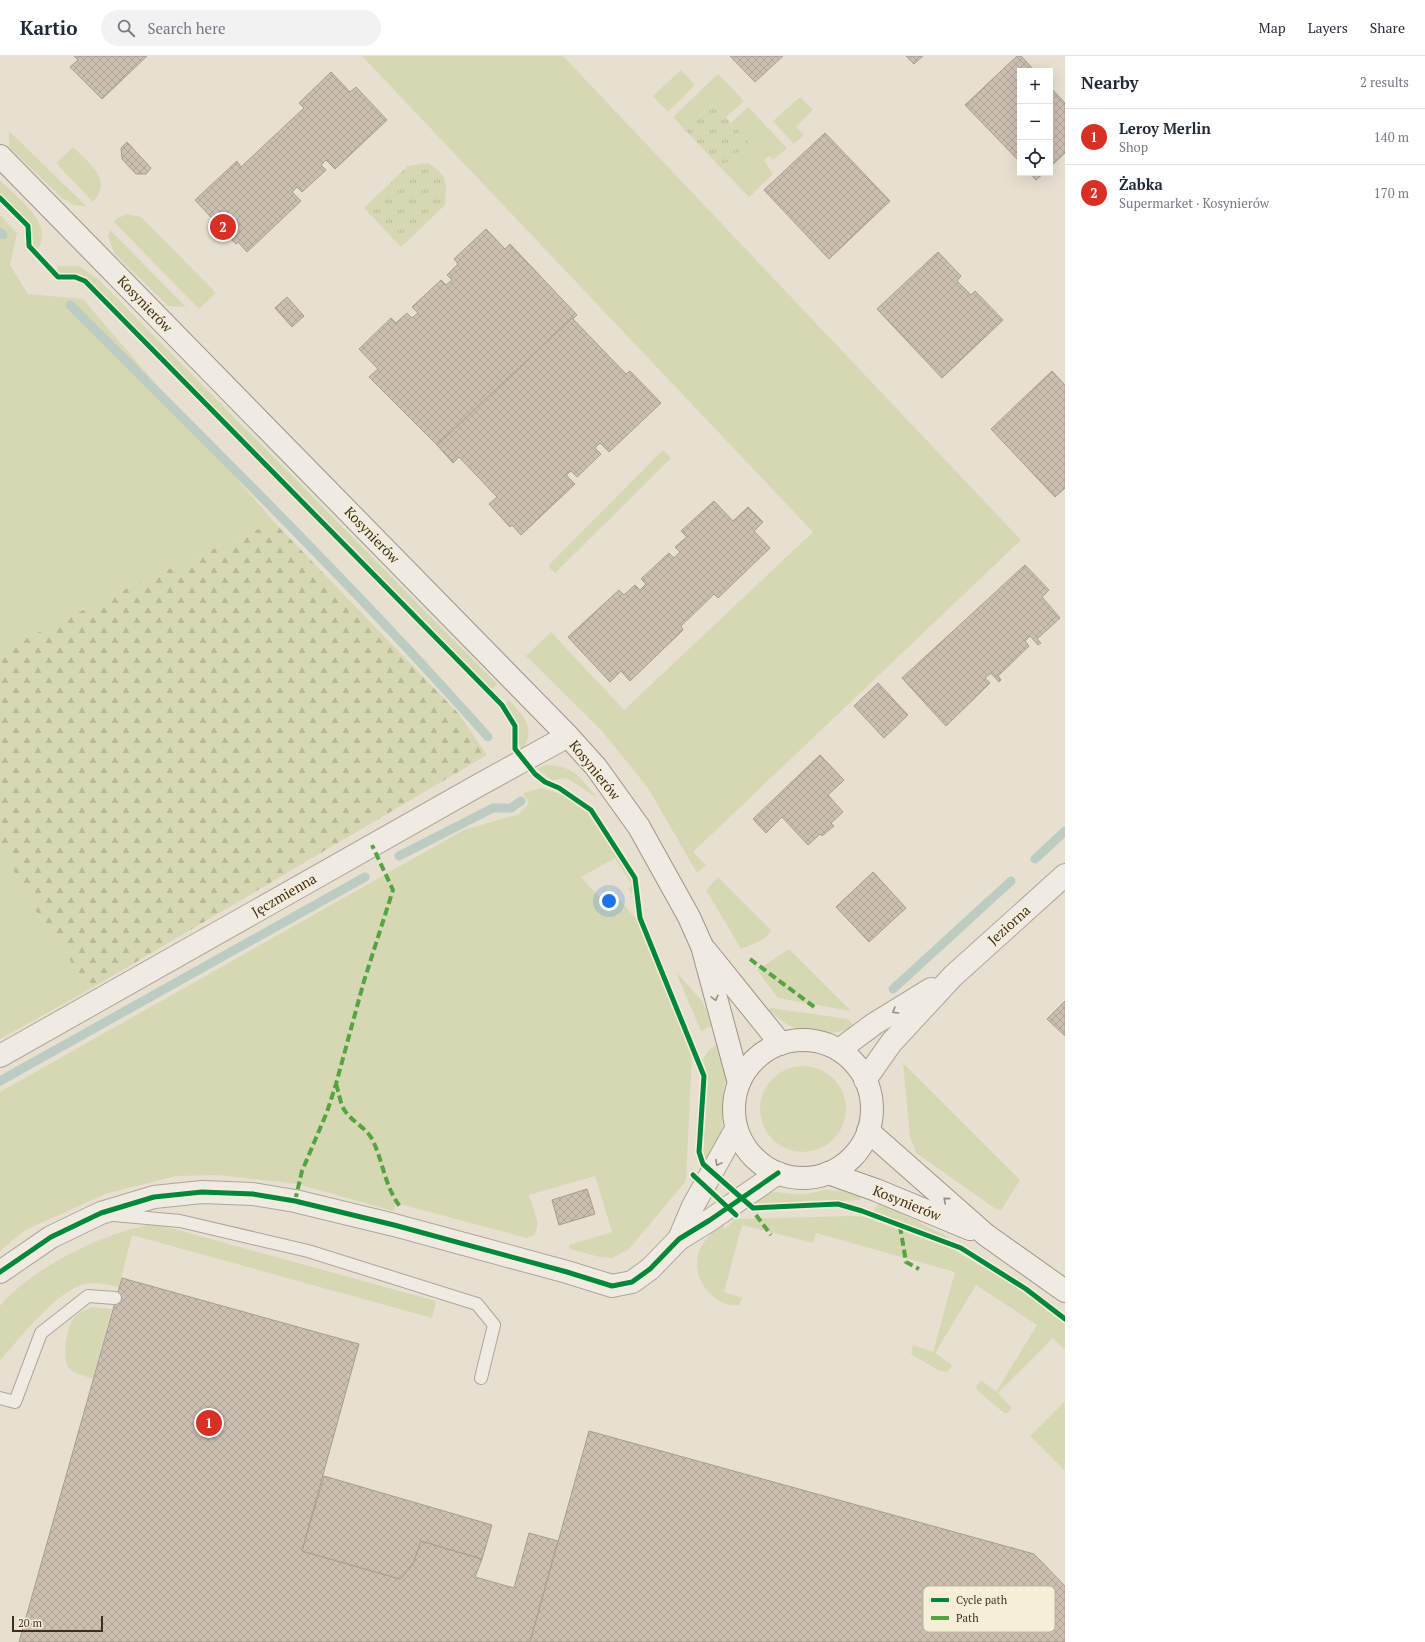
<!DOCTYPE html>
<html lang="en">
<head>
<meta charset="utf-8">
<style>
  body { margin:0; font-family:"PT Serif",serif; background:#f2f2f3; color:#1f2937 }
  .controls { position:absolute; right:12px; top:12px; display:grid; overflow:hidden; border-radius:0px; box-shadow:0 4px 16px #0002 }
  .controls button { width:36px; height:36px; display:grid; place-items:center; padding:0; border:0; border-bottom:1px solid #e0e1e3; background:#fff; color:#1f2937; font:20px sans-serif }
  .scale { position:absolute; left:12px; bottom:10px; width:91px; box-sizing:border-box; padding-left:4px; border:2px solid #3d2e20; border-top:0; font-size:11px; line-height:14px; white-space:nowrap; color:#3d2e20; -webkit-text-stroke:3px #f7eed8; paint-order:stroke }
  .you { position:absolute; left:609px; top:845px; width:14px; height:14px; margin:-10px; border:3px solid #fff; border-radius:50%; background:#1a73e8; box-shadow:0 0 0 6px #1a73e833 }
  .badge { display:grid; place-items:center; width:26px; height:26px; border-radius:50%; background:#d93025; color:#fff; font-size:13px; font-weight:700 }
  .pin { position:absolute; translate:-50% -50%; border:2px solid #fff; box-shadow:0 1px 4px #0006 }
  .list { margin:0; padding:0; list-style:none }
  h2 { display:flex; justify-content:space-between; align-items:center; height:52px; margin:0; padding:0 16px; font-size:17px }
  h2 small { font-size:13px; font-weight:400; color:#747a83 }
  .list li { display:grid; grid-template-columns:26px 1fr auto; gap:12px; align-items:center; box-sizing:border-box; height:56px; padding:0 16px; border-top:1px solid #e0e1e3 }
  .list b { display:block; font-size:15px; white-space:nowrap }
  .list p { margin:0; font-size:13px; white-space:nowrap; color:#747a83 }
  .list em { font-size:13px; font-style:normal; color:#747a83 }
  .icon { flex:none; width:22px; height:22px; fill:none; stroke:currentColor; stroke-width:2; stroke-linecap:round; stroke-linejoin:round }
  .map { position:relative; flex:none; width:1065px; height:1586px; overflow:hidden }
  header { display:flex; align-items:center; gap:24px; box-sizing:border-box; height:56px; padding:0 20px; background:#fff; border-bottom:1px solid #e0e1e3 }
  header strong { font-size:19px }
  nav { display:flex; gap:22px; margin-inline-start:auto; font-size:14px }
  .search { width:280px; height:36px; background:#f2f2f3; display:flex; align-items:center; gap:10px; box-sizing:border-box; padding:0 14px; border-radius:22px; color:#747a83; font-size:15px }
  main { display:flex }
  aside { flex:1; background:#fff }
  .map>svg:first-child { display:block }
  .grass { fill:#d6d7b3 }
  .forest { fill:url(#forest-firs) }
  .park { fill:url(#park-tufts) }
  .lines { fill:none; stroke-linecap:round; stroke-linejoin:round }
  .stream { stroke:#bcccc2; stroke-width:9 }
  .building { fill:url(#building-cross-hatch); stroke:#a89c90 }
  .lane-casing { stroke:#ada599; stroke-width:14 }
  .street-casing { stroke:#ada599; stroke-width:24 }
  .secondary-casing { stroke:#9c958a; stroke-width:24 }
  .lane { stroke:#efebe3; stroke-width:12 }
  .street { stroke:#efebe3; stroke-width:22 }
  .secondary { stroke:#efebe3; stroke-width:22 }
  .quiet { stroke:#54a441; stroke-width:4; stroke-dasharray:8 4; stroke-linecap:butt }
  .cycleway-casing { stroke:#f7eed8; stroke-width:8 }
  .cycleway { stroke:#00873e; stroke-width:5 }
  .oneway { stroke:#968c82 }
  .labels { text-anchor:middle; stroke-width:3; stroke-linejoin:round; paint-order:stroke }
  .street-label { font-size:14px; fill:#3d2e20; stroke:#f7eed8 }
  .key { fill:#f7eed8; stroke:#bfb4a1; stroke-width:1 }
  .key-label { font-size:11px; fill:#3d2e20 }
</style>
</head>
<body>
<header>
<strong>Kartio</strong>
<div class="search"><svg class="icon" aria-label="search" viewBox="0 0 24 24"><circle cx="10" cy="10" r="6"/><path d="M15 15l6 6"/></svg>Search here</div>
<nav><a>Map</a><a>Layers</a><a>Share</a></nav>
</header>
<main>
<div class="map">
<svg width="1065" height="1586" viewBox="0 0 1065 1586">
  <defs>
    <pattern id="forest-firs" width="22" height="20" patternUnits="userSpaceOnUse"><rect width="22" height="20" fill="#d6d7b3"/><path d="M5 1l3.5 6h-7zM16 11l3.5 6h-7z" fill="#b9b99a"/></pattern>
    <pattern id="park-tufts" width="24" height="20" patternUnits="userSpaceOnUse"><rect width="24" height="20" fill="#d6d7b3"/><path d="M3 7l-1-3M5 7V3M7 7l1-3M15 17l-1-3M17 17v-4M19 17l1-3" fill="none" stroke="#b9b99a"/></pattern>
    <pattern id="building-cross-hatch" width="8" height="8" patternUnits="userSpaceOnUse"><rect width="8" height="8" fill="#cbbfb2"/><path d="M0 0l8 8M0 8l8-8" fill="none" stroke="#afa499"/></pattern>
  </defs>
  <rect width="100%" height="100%" fill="#e7e0d1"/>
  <g class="grass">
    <polygon points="362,0 563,0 1021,484 693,796 706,809 697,817 648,732 602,675 526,600 551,576 624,654 813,476"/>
    <polygon points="681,14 695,29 668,56 653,40"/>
    <polygon points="718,18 744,45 726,61 713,48 685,74 673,61"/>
    <polygon points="800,41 813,54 796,71 804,79 794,88 773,65"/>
    <polygon points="748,51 787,92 773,104 769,100 764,104 773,118 749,141 721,112 749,86 731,67"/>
    <polygon points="9,75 86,150 74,149 62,142 9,91"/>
    <path d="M 73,91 C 88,106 114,125 93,146 L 56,107 Z"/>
    <path d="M 0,124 C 17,142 56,168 37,194 L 33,190 L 31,169 L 0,137 Z"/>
    <polygon points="126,158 141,161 216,237 199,253 113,165"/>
    <polygon points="0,159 17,177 10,209 28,238 83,243 274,466 142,525 0,595"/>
    <polygon points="110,174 186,251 168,250 114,197 108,180"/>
    <polygon points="57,210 79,210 98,223 497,628 491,634 80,218 58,218"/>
    <polygon points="663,394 671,402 555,517 548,510"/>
    <path d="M 509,644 C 523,659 537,673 522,694 L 517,684 L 519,671 L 507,650 L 507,645 Z"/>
    <path d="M 545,709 C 575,710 579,720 597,742 L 567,722 L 552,724 L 537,713 Z"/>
    <polygon points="542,732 566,740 592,760 627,811 634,828 632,838 628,833 632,829 615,802 581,821 608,850 618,842 638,865 692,998 686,1125 628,1194 612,1202 600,1201 570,1193 569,1189 612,1176 595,1120 529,1139 537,1164 537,1172 534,1179 527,1182 396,1147 393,1155 298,1128 218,1119 176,1120 108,1137 25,1174 0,1195 0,1036 464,774 519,758 529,747 523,737"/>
    <polygon points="0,789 35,854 90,933 0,983"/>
    <polygon points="718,821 772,875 762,884 741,893 706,834"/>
    <polygon points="789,893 851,955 778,942 757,914"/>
    <polygon points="676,916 702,945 713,969 701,975"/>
    <path d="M 771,952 L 848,963 L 854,970 C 837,981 809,977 791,970 C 783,967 775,959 768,954 Z"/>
    <polygon points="718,987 728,1014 723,1036 722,1093 713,1109 703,1099 708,1021 703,1004 708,995"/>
    <polygon points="903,1007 1020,1124 1001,1154 996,1153 916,1097 910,1081"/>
    <circle cx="803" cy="1053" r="43"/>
    <path d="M 824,1134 L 842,1135 L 862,1141 L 860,1144 L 762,1148 L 750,1146 C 770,1128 782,1140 805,1138 C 811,1138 818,1135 824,1134 Z"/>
    <polygon points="879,1146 950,1182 944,1182 873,1157"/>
    <path d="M 854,1160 L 864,1161 L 952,1193 L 1016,1231 L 1065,1268 L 1065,1294 L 1053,1282 L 998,1337 L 1012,1352 L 1008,1357 L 1004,1357 L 978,1335 L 976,1330 L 981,1324 L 996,1336 L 1037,1269 L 976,1229 L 935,1297 L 952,1309 L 947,1316 L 940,1315 L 914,1300 L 911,1297 L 913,1289 L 933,1296 L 955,1216 L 816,1177 L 813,1187 L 742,1169 L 724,1236 L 743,1242 L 739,1249 C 713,1252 690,1221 699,1196 C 703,1184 713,1176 721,1167 L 725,1173 L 735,1163 Z"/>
    <path d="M 156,1168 L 436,1245 L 432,1262 L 132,1179 L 119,1231 C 108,1229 96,1225 85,1228 C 54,1236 22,1281 0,1304 L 0,1250 C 31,1212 108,1174 156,1168 Z"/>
    <path d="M 92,1251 L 112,1253 L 93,1323 C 86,1320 75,1318 70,1313 C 61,1303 66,1272 74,1262 C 79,1256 85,1254 92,1251 Z"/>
    <polygon points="1065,1345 1065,1415 1030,1380"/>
  </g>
  <polygon class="forest" points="274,466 458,657 487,699 90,933 35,854 0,789 0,595 142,525"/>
  <g class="park">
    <polygon points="713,48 749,86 721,112 685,74"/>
    <path d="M 428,107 C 448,120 447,126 445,149 L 401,191 L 364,152 L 408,110 Z"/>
  </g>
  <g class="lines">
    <g class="stream">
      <polyline points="0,176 3,179"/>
      <path d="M 70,249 C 212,391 355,531 488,681"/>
      <polyline points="399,800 493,752 511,752 521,745"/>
      <polyline points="1035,803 1065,775"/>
      <polyline points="893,933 1011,825"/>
      <polyline points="0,1025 365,821"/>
    </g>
  </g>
  <g class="building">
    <polygon points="74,0 147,0 102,43 70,11 78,4"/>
    <polygon points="730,0 783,0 755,26"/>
    <polygon points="906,0 923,0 914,8"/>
    <polygon points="1017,0 1021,0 1035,15 1020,15 1020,106 965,49"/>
    <polygon points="331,16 350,36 356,31 387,64 335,113 326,104 321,109 326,114 302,136 297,131 292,136 301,145 247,196 238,186 236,188 195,144 237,105 241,111 304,52 299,47"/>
    <polygon points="1050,31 1065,47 1065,97 1050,111"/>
    <polygon points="825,77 890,145 829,203 764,134"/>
    <polygon points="127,86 151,112 146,118 136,118 122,103 121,92"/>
    <polygon points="1030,117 1044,117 1036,124"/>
    <polygon points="486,173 505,193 510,188 577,259 437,389 369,321 378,313 359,293 391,262 396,267 407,257 412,262 418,257 412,251 441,224 446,229 452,224 447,219 458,208 454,203"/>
    <polygon points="938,196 961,220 957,225 971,239 975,235 1003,264 942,322 877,253"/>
    <polygon points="287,241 304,260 292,271 275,252"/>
    <polygon points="572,262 626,318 630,315 661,347 609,396 600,387 595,392 601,398 577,421 571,415 566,419 575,428 521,479 512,469 510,471 489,448 497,441 459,401 453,407 437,389"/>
    <polygon points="1052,315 1065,329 1065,432 1055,441 991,373"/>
    <polygon points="714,445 733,465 748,451 763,466 754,475 770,492 718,542 714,538 681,570 683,574 630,625 621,615 610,626 568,581 619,534 624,539 635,529 640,534 646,528 641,523 669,497 674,502 680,496 675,491 687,481 681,475"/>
    <polygon points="1025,509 1049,534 1042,541 1060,562 1037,583 1041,587 1038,589 1030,580 1025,585 1029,590 998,620 1001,624 999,626 991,617 985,622 990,627 946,670 902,622"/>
    <polygon points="878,627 908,659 884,682 854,650"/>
    <polygon points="820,699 844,724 828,739 843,756 831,767 834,770 822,780 820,778 808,789 782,761 766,777 753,763"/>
    <polygon points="873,816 906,852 869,886 836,851"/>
    <polygon points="1065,945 1065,980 1047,963"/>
    <polygon points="587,1133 595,1158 559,1169 552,1144"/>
    <polygon points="122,1222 359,1288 302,1495 400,1523 413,1508 421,1485 482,1503 475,1521 514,1532 529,1477 558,1485 530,1586 19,1586"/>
    <polygon points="589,1375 1034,1498 1065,1530 1065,1586 530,1586"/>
    <polygon points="324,1420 492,1469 482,1503 421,1485 413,1508 400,1523 302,1495"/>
  </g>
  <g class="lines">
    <g class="lane-casing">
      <g id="lane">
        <polyline points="114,1159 180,1165 308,1195 477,1248 494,1269 481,1322"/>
        <polyline points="0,1342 15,1346 41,1277 88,1240 115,1242"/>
      </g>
    </g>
    <g class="street-casing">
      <g id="street">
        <polyline points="839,994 874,968 931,933"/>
        <polyline points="0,1000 479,729 568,680"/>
        <polyline points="865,1024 891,987 953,920 1065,819"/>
        <polyline points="679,1183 693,1150 736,1073"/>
        <polyline points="0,1216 51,1181 101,1157 154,1141 202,1136 253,1138 295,1145 394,1169 567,1216 612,1230 632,1226 650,1213 679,1183 710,1164 778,1117"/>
      </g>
    </g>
    <g class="secondary-casing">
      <g id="secondary">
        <polyline points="0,100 568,680 596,711 639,771 689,861 702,890 739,1027"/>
        <polyline points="706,895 781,988"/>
        <circle cx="803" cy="1053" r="69"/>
        <polyline points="868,1075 986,1179 1065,1235"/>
        <polyline points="828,1117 876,1134 970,1173"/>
      </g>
    </g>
    <use href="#lane" class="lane"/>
    <use href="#street" class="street"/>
    <use href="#secondary" class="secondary"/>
    <g class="quiet">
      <polyline points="750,903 817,953"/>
      <path d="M 336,1028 C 339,1036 340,1048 345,1055 C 353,1067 368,1072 374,1087 C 384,1110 385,1131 401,1152"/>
      <polyline points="295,1145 302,1115 327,1056 336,1028 364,925 393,834 372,789"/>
      <polyline points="756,1159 771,1179"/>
      <polyline points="900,1170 906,1206 919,1213"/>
    </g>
    <g class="cycleway-casing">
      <g id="cycleway">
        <polyline points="0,142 28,170 29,190 58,221 75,221 85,225 502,649 515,670 515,693 535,718 545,726 559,732 591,754 635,822 640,862 704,1020 699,1096 703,1108 753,1152 838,1148 862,1155 961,1192 1026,1233 1065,1263"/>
        <polyline points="693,1119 736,1159"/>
        <polyline points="0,1216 51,1181 101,1157 154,1141 202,1136 253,1138 295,1145 394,1169 567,1216 612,1230 632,1226 650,1213 679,1183 710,1164 778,1117"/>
      </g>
    </g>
    <use href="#cycleway" class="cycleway"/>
  </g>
  <defs><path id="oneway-chevron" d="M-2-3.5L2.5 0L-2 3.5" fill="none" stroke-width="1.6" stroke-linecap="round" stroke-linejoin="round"/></defs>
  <g class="oneway">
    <use href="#oneway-chevron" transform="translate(715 942) rotate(76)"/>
    <use href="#oneway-chevron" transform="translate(895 955) rotate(149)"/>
    <use href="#oneway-chevron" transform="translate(718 1107) rotate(118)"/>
    <use href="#oneway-chevron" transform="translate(946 1144) rotate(-139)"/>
  </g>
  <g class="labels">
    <g class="street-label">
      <text transform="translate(145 248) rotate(46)" y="5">Kosynierów</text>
      <text transform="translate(372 479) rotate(46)" y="5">Kosynierów</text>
      <text transform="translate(595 714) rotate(51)" y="5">Kosynierów</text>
      <text transform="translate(284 839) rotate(-30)" y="5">Jęczmienna</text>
      <text transform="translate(1009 869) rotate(-42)" y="5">Jeziorna</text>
      <text transform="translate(907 1147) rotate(22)" y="5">Kosynierów</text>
    </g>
  </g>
  <rect x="923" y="1530" width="132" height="46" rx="6" class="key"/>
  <rect x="931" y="1542" width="18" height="4" fill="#00873e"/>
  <rect x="931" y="1560" width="18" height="4" fill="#54a441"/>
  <g class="key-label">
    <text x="956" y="1548">Cycle path</text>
    <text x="956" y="1566">Path</text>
  </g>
</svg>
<div class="controls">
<button>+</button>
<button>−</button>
<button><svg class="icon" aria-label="locate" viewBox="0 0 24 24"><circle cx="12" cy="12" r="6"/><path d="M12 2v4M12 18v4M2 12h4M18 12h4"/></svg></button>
</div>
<div class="scale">20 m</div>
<div class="you"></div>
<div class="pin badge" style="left:209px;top:1367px">1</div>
<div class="pin badge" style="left:223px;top:171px">2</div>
</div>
<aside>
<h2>Nearby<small>2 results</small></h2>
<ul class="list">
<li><span class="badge">1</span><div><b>Leroy Merlin</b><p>Shop</p></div><em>140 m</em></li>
<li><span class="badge">2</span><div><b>Żabka</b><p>Supermarket · Kosynierów</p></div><em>170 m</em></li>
</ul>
</aside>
</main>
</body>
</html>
